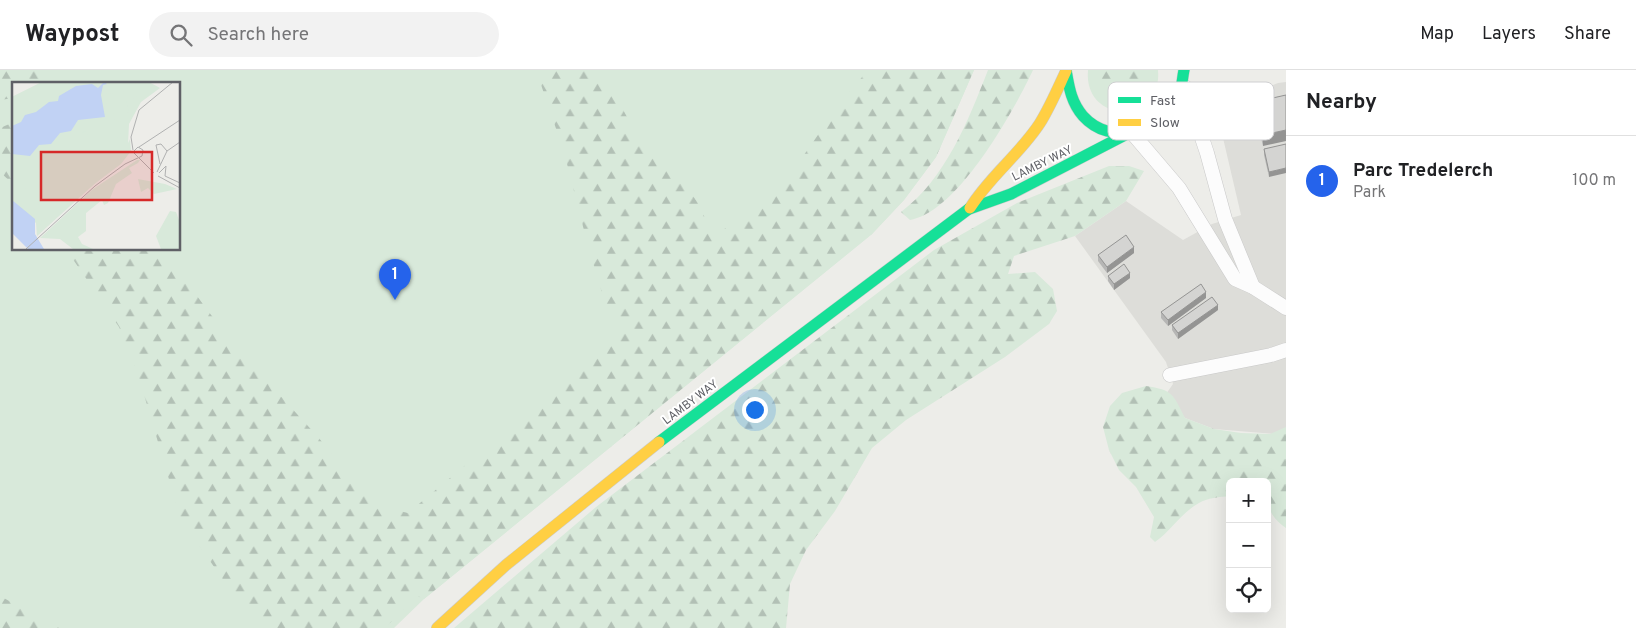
<!DOCTYPE html>
<html lang="en">
<head>
<meta charset="utf-8">
<style>
  body { margin:0; font-family:Overpass,sans-serif; background:#f2f2f2; color:#202124 }
  .controls { position:absolute; right:15px; bottom:15px; display:grid; overflow:hidden; border-radius:8px; box-shadow:0 5px 20px #0002 }
  .controls button { width:45px; height:45px; display:grid; place-items:center; padding:0; border:0; border-bottom:1px solid #e0e0e0; background:#fff; color:#202124; font:25px sans-serif }
  .you { position:absolute; left:754px; top:339px; width:18px; height:18px; margin:-12px; border:4px solid #fff; border-radius:50%; background:#1a73e8; box-shadow:0 0 0 8px #1a73e833 }
  .badge { display:grid; place-items:center; width:32px; height:32px; border-radius:50%; background:#2563eb; color:#fff; font-size:16px; font-weight:700 }
  .pin { position:absolute; translate:-50% -41px; filter:drop-shadow(0 1px 2px #0008) }
  .pin::after { content:''; position:absolute; top:26px; width:18px; height:15px; background:inherit; clip-path:polygon(0 0,100% 0,50% 100%) }
  .list { margin:0; padding:0; list-style:none }
  h2 { display:flex; justify-content:space-between; align-items:center; height:65px; margin:0; padding:0 20px; font-size:21px }
  h2 small { font-size:16px; font-weight:400; color:#757577 }
  .list li { display:grid; grid-template-columns:32px 1fr auto; gap:15px; align-items:center; box-sizing:border-box; height:90px; padding:0 20px; border-top:1px solid #e0e0e0 }
  .list b { display:block; font-size:19px; white-space:nowrap }
  .list p { margin:0; font-size:16px; white-space:nowrap; color:#757577 }
  .list em { font-size:16px; font-style:normal; color:#757577 }
  .icon { flex:none; width:28px; height:28px; fill:none; stroke:currentColor; stroke-width:2; stroke-linecap:round; stroke-linejoin:round }
  .map { position:relative; flex:none; width:1286px; height:558px; overflow:hidden }
  header { display:flex; align-items:center; gap:30px; box-sizing:border-box; height:70px; padding:0 25px; background:#fff; border-bottom:1px solid #e0e0e0 }
  header strong { font-size:24px }
  nav { display:flex; gap:28px; margin-inline-start:auto; font-size:18px }
  .search { width:350px; height:45px; background:#f2f2f2; display:flex; align-items:center; gap:12px; box-sizing:border-box; padding:0 18px; border-radius:28px; color:#757577; font-size:19px }
  main { display:flex }
  aside { flex:1; background:#fff }
  .map>svg:first-child { display:block }
  .industrial { fill:#ddddd9 }
  .green { fill:#d8e9da; fill-rule:evenodd }
  .forest { fill:url(#forest-firs) }
  .lines { fill:none; stroke-linecap:round; stroke-linejoin:round }
  .lane-casing { stroke:#c9c9c9; stroke-width:15 }
  .fast-casing { stroke:#cacbcb; stroke-width:12 }
  .slow-casing { stroke:#cacbcb; stroke-width:12 }
  .lane { stroke:#fcfcfc; stroke-width:14 }
  .fast { stroke:#16e098; stroke-width:11 }
  .slow { stroke:#ffcf43; stroke-width:11 }
  .wall { fill:#b6b6b5 }
  .shaded-wall { fill:#949493 }
  .building { fill:#d4d4d2; stroke:#949493 }
  .labels { text-anchor:middle; stroke-width:4; stroke-linejoin:round; paint-order:stroke }
  .street-label { font-size:12px; fill:#5f6066; stroke:#fff }
  .inset-road { fill:none; stroke:#b0b1b1; stroke-width:1 }
  .view { fill:#d62828; fill-opacity:0.15; stroke:#d62828; stroke-width:2.5 }
  .inset-edge { fill:none; stroke:#5f6066; stroke-width:2.5 }
  .key { fill:#fff; stroke:#cfcfd1; stroke-width:1 }
  .key-label { font-size:14px; fill:#5f6066 }
</style>
</head>
<body>
<header>
<strong>Waypost</strong>
<div class="search"><svg class="icon" aria-label="search" viewBox="0 0 24 24"><circle cx="10" cy="10" r="6"/><path d="M15 15l6 6"/></svg>Search here</div>
<nav><a>Map</a><a>Layers</a><a>Share</a></nav>
</header>
<main>
<div class="map">
<svg width="1286" height="558" viewBox="0 0 1286 558">
  <defs>
    <pattern id="forest-firs" width="22" height="20" patternUnits="userSpaceOnUse" patternTransform="scale(1.25)"><rect width="22" height="20" fill="#d8e9da"/><path d="M5 1l3.5 6h-7zM16 11l3.5 6h-7z" fill="#b2c0b5"/></pattern>
  </defs>
  <rect width="100%" height="100%" fill="#edede9"/>
  <polygon class="industrial" points="1286,12 1286,365 1214,359 1185,348 1166,324 1173,314 1166,292 1075,166 1126,131 1183,170 1212,154 1241,145 1216,38 1278,13"/>
  <g class="green">
    <path d="M 0,0 L 974,0 L 936,87 L 904,130 L 872,164 L 424,529 L 394,558 L 0,558 ZM 14,14 L 179,14 L 179,179 L 14,179 Z"/>
    <path d="M 1088,0 L 1158,0 C 1163,55 1083,55 1088,0 Z"/>
  </g>
  <g class="forest">
    <polygon points="0,0 49,0 51,13 14,14 14,28 0,30"/>
    <polygon points="536,0 601,0 637,65 669,92 698,133 714,167 785,112 841,32 868,0 974,0 936,87 904,130 872,164 424,529 417,526 385,558 262,558 246,542 181,450 137,301 119,257 66,179 162,179 232,273 318,367 373,435 408,443 621,265 608,243 588,176 564,82"/>
    <path d="M 988,0 L 1033,0 C 1014,41 957,143 910,150 L 901,142 C 946,108 968,51 988,0 Z"/>
    <polygon points="1097,0 1154,0 1150,23 1126,32 1103,12"/>
    <polygon points="14,52 14,115 0,102 0,58"/>
    <polygon points="1109,96 1129,96 1144,101 1126,131 1075,166 1014,186 1008,204 1035,202 1053,219 1057,241 1049,254 1005,287 906,350 872,378 835,441 806,480 790,514 786,558 454,558 596,437 934,180 1017,133"/>
    <path d="M 1146,316 C 1173,320 1173,324 1185,348 L 1214,359 L 1241,363 L 1270,364 L 1286,357 L 1286,458 C 1267,445 1267,433 1267,412 L 1230,412 L 1230,426 C 1220,427 1207,428 1199,433 C 1181,443 1171,461 1155,472 L 1150,467 L 1154,447 L 1136,417 L 1119,400 L 1109,380 L 1103,357 L 1110,336 L 1122,323 Z"/>
    <polygon points="0,526 59,558 0,558"/>
  </g>
  <g class="lines">
    <g class="lane-casing">
      <g id="lane">
        <polyline points="1185,17 1207,83 1225,149 1253,217"/>
        <polyline points="1133,64 1179,118 1235,209 1253,217 1286,238"/>
        <polyline points="1170,305 1271,285 1286,280"/>
      </g>
    </g>
    <g class="fast-casing">
      <g id="fast">
        <path d="M 1066,0 C 1069,17 1071,32 1083,46 C 1111,77 1159,62 1177,30 C 1182,22 1182,9 1184,0"/>
        <polyline points="969,139 1011,124 1125,65"/>
        <polyline points="659,372 970,138"/>
      </g>
    </g>
    <g class="slow-casing">
      <g id="slow">
        <path d="M 970,138 C 989,107 1020,84 1040,53 C 1050,37 1058,18 1066,1"/>
        <polyline points="437,558 506,495 659,372"/>
      </g>
    </g>
    <use href="#lane" class="lane"/>
    <use href="#fast" class="fast"/>
    <use href="#slow" class="slow"/>
  </g>
  <g class="wall">
    <polygon points="1286,25 1263,76 1255,43 1255,32"/>
    <polygon points="1286,74 1269,107 1264,85 1264,79"/>
    <polygon points="1134,183 1107,203 1098,191 1098,185"/>
    <polygon points="1108,206 1130,208 1114,220 1108,211"/>
    <polygon points="1206,228 1168,256 1161,248 1161,242"/>
    <polygon points="1218,240 1178,269 1172,260 1172,255"/>
  </g>
  <g class="shaded-wall">
    <polygon points="1286,60 1286,71 1263,76 1263,65"/>
    <polygon points="1286,98 1286,103 1269,107 1269,102"/>
    <polygon points="1134,177 1134,183 1107,203 1107,197"/>
    <polygon points="1130,203 1130,208 1114,220 1114,214"/>
    <polygon points="1206,222 1206,228 1168,256 1168,250"/>
    <polygon points="1218,235 1218,240 1178,269 1178,263"/>
  </g>
  <g class="building">
    <polygon points="1286,25 1286,60 1263,65 1255,32"/>
    <polygon points="1286,74 1286,98 1269,102 1264,79"/>
    <polygon points="1126,165 1134,177 1107,197 1098,185"/>
    <polygon points="1124,194 1130,203 1114,214 1108,206"/>
    <polygon points="1201,214 1206,222 1168,250 1161,242"/>
    <polygon points="1212,227 1218,235 1178,263 1172,255"/>
  </g>
  <g class="labels">
    <g class="street-label">
      <text transform="translate(1042 93) rotate(-26)" y="4">LAMBY WAY</text>
      <text transform="translate(690 332) rotate(-37)" y="4">LAMBY WAY</text>
    </g>
  </g>
  <g transform="translate(12 12)">
    <rect width="168" height="168" fill="#edede9"/>
    <path d="M 30,0 L 137,0 L 148,6 L 129,20 L 117,42 L 116,62 L 110,77 L 25,154 L 24,141 L 0,118 L 0,15 Z" fill="#d8e9da"/>
    <path d="M 30,0 L 37,7 L 33,11 L 36,15 L 0,33 L 0,15 ZM 106,11 L 114,19 L 117,29 L 109,40 L 101,37 L 102,30 L 99,34 L 95,30 L 95,13 ZM 74,49 L 91,84 L 105,68 L 105,56 L 109,51 L 116,55 L 116,61 L 118,57 L 119,69 L 109,82 L 65,115 L 26,153 L 30,138 L 21,126 L 34,137 L 36,134 L 4,95 L 11,93 L 24,111 L 35,118 L 52,118 L 40,92 L 27,76 L 35,72 L 64,108 L 83,92 L 70,58 L 69,51 ZM 125,78 L 128,78 L 126,81 L 117,86 L 120,91 L 104,102 L 96,121 L 92,123 L 90,118 L 74,131 L 74,149 L 66,155 L 70,162 L 81,167 L 61,167 L 48,157 L 28,156 L 81,107 ZM 126,97 L 153,102 L 165,107 L 142,112 L 136,106 L 129,110 ZM 158,129 L 164,130 L 167,138 L 167,167 L 149,167 L 144,154 Z" fill="#d8e9da"/>
    <path d="M 93,0 L 114,0 L 115,3 L 128,0 L 132,12 L 114,19 L 111,13 L 112,5 L 103,12 L 95,11 L 93,33 L 90,5 L 74,2 Z" fill="#d8e9da"/>
    <path d="M 92,0 L 95,2 L 91,3 L 89,13 L 93,35 L 66,38 L 59,49 L 48,51 L 39,62 L 27,63 L 18,74 L 0,72 L 0,44 L 9,40 L 13,33 L 24,30 L 37,20 L 46,19 L 47,14 L 64,4 L 80,2 L 86,6 ZM 0,118 L 23,137 L 23,152 L 32,167 L 16,167 L 0,151 Z" fill="#c1d2f4"/>
    <path class="inset-road" d="M 127,65 L 168,38M 121,68 L 119,55 L 127,28 L 161,0M 127,76 L 142,91M 148,82 L 144,63 L 149,62 L 155,69M 145,90 L 155,69 L 168,60M 147,91 L 154,84 L 153,94 L 168,101M 146,94 L 168,106M 14,167 L 83,104 L 113,82 L 130,74 L 131,68 L 126,65 L 121,70 L 126,75"/>
    <path class="view" d="M 29,70 L 140,70 L 140,118 L 29,118 Z"/>
    <rect width="168" height="168" class="inset-edge"/>
  </g>
  <rect x="1108" y="12" width="166" height="58" rx="8" class="key"/>
  <rect x="1118" y="27" width="23" height="6" fill="#16e098"/>
  <rect x="1118" y="49" width="23" height="7" fill="#ffcf43"/>
  <g class="key-label">
    <text x="1150" y="35">Fast</text>
    <text x="1150" y="57">Slow</text>
  </g>
</svg>
<div class="controls">
<button>+</button>
<button>−</button>
<button><svg class="icon" aria-label="locate" viewBox="0 0 24 24"><circle cx="12" cy="12" r="6"/><path d="M12 2v4M12 18v4M2 12h4M18 12h4"/></svg></button>
</div>
<div class="you"></div>
<div class="pin badge" style="left:395px;top:230px">1</div>
</div>
<aside>
<h2>Nearby<small></small></h2>
<ul class="list">
<li><span class="badge">1</span><div><b>Parc Tredelerch</b><p>Park</p></div><em>100 m</em></li>
</ul>
</aside>
</main>
</body>
</html>
